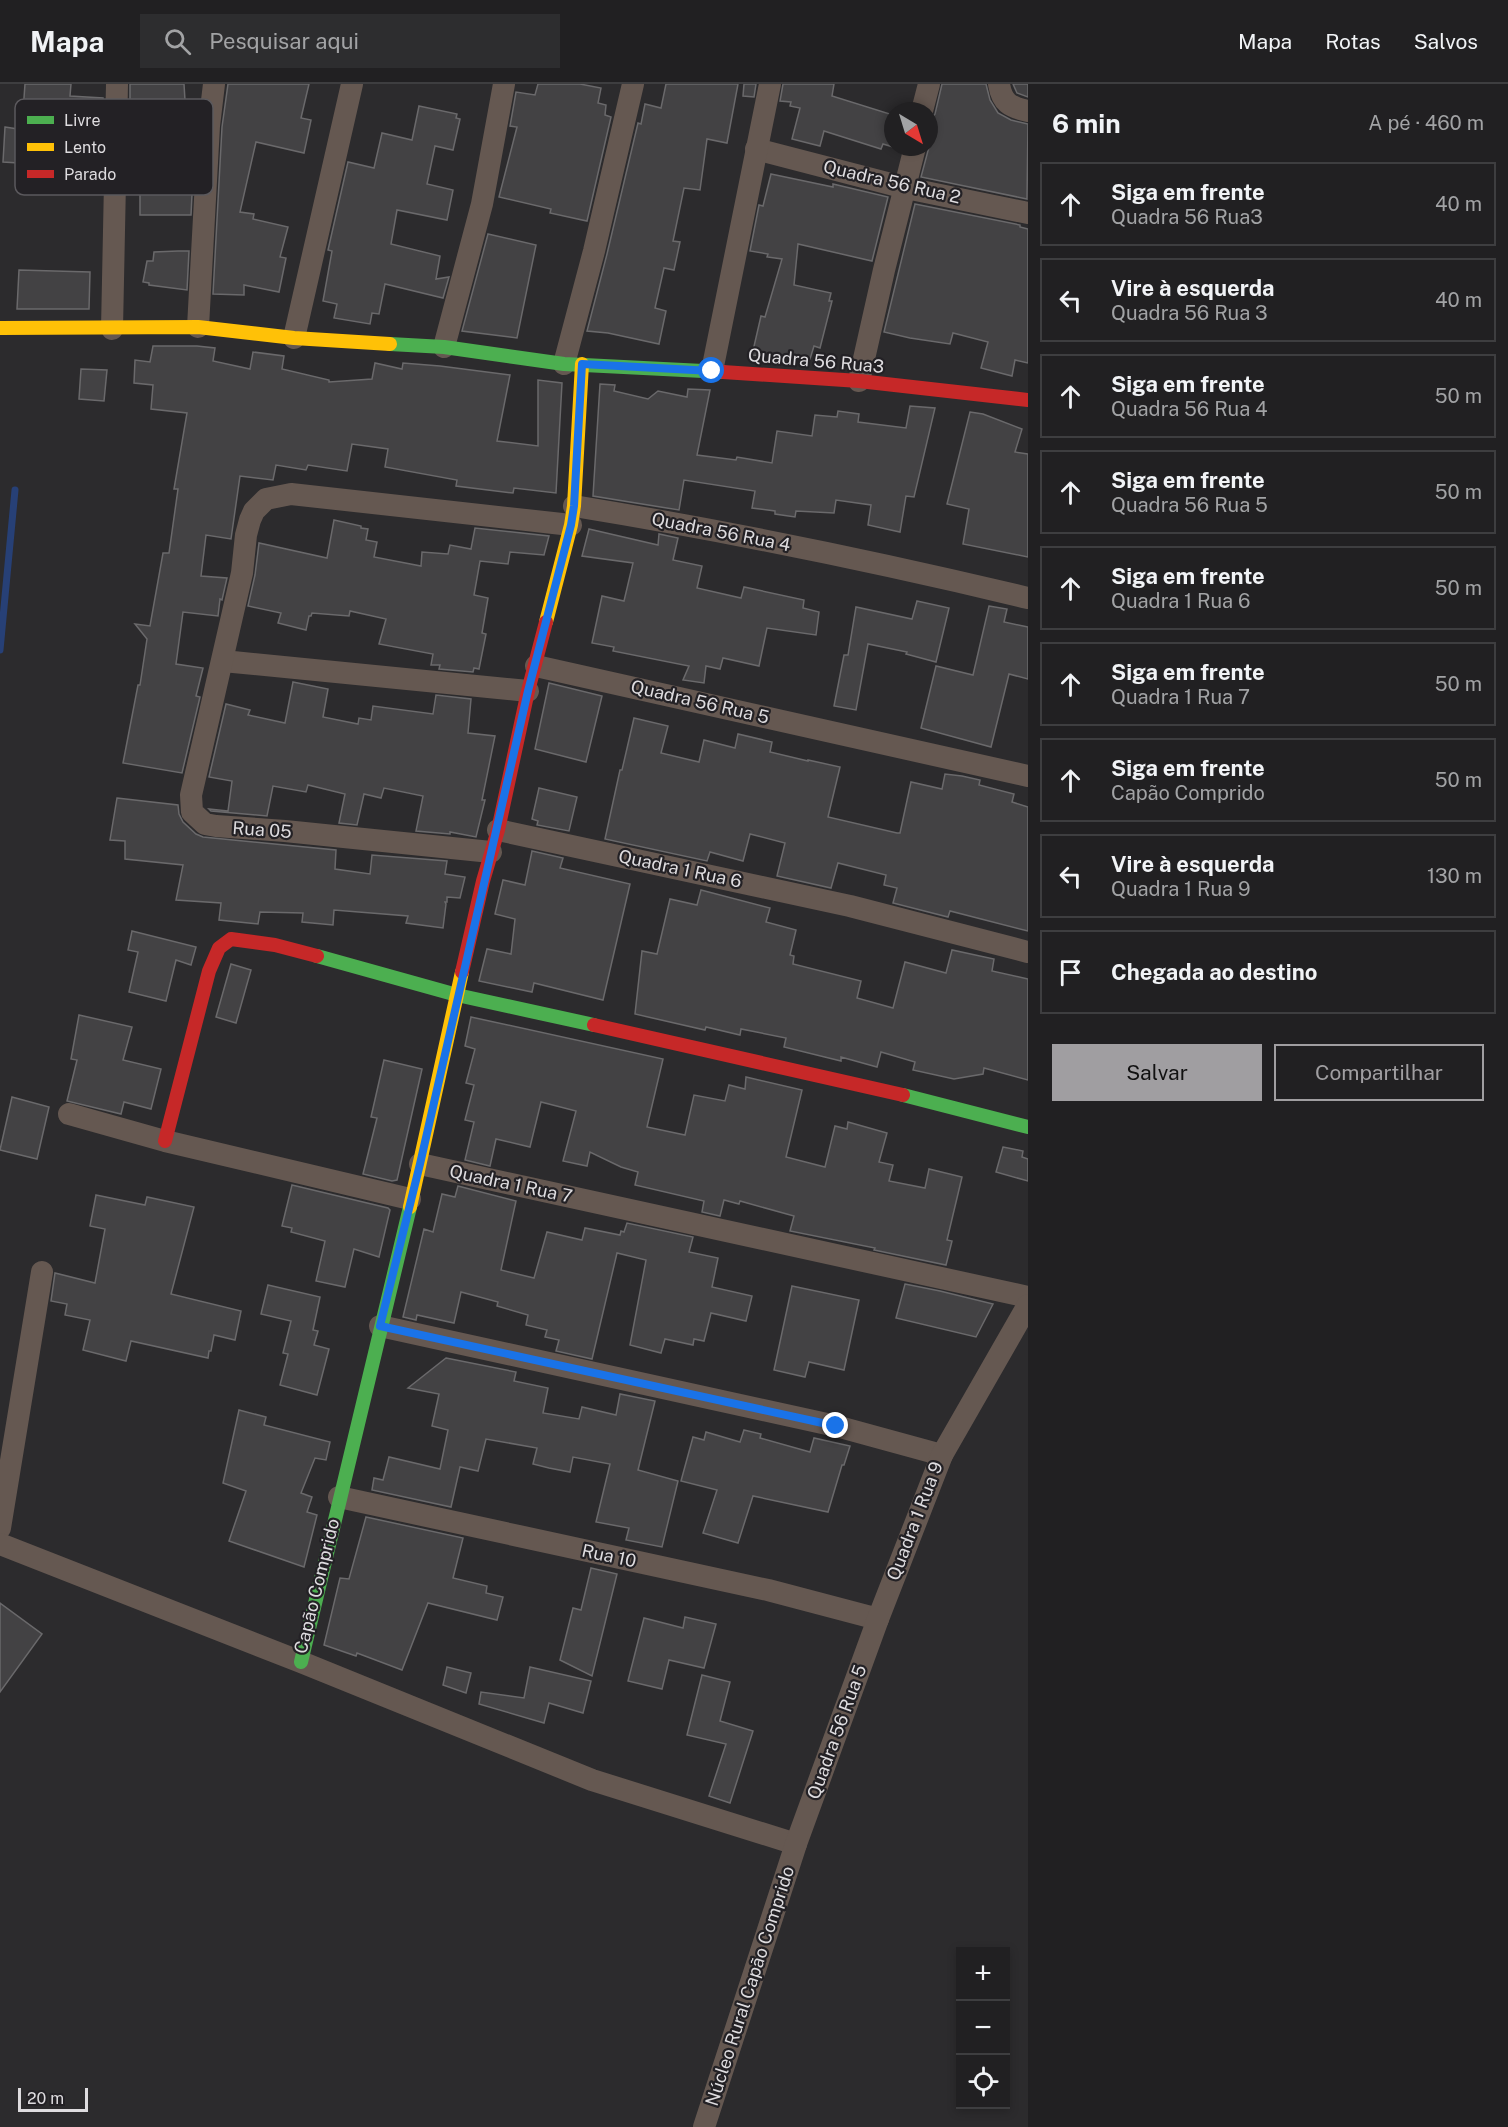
<!DOCTYPE html>
<html lang="pt">
<head>
<meta charset="utf-8">
<style>
  body { margin:0; font-family:"Public Sans",sans-serif; background:#2d2d2f; color:#f1f3f6 }
  .controls { position:absolute; right:18px; bottom:18px; display:grid; overflow:hidden; border-radius:0px; box-shadow:0 3px 9px #0003 }
  .controls button { width:54px; height:54px; display:grid; place-items:center; padding:0; border:0; border-bottom:2px solid #3e3e40; background:#212022; color:#f1f3f6; font:30px sans-serif }
  .compass { position:absolute; left:884px; top:18px; width:54px; height:54px; border-radius:50%; background:#212022; box-shadow:0 3px 9px #0003; rotate:142deg }
  .scale { position:absolute; left:18px; bottom:15px; width:70px; box-sizing:border-box; padding-left:6px; border:3px solid #dedcdf; border-top:0; font-size:16px; line-height:21px; white-space:nowrap; color:#dedcdf; -webkit-text-stroke:4px #232125; paint-order:stroke }
  .stop { position:absolute; width:18px; height:18px; margin:-14px; border:4px solid #1a73e8; border-radius:50%; background:#fff }
  .stop.end { background:#1a73e8; border-color:#fff; box-shadow:0 2px 6px #0008 }
  .list { margin:0; padding:0; list-style:none }
  h2 { display:flex; justify-content:space-between; align-items:center; height:78px; margin:0; padding:0 24px; font-size:26px }
  h2 small { font-size:20px; font-weight:400; color:#a2a3a5 }
  .list li { display:grid; grid-template-columns:39px 1fr auto; gap:18px; align-items:center; box-sizing:border-box; height:84px; margin:0 12px 12px; padding:0 12px; border:2px solid #3e3e40; border-radius:0px }
  .list b { display:block; font-size:22px; white-space:nowrap }
  .list p { margin:0; font-size:20px; white-space:nowrap; color:#a2a3a5 }
  .list em { font-size:20px; font-style:normal; color:#a2a3a5 }
  .actions { display:flex; gap:12px; padding:18px 24px }
  .actions a { flex:1; padding:14px 0; border:2px solid #a09ea1; border-radius:0px; text-align:center; font-size:21px; color:#a09ea1 }
  .actions .main { background:#a09ea1; color:#111 }
  .icon { flex:none; width:33px; height:33px; fill:none; stroke:currentColor; stroke-width:2; stroke-linecap:round; stroke-linejoin:round }
  .map { position:relative; flex:none; width:1028px; height:2043px; overflow:hidden }
  header { display:flex; align-items:center; gap:36px; box-sizing:border-box; height:84px; padding:0 30px; background:#212022; border-bottom:2px solid #3e3e40 }
  header strong { font-size:28px }
  nav { display:flex; gap:33px; margin-inline-start:auto; font-size:21px }
  .search { width:420px; height:54px; background:#2d2d2f; display:flex; align-items:center; gap:15px; box-sizing:border-box; padding:0 21px; border-radius:0px; color:#a2a3a5; font-size:22px }
  main { display:flex }
  aside { flex:1; background:#212022 }
  .map>svg:first-child { display:block }
  .lines { fill:none; stroke-linecap:round; stroke-linejoin:round }
  .stream { stroke:#274076; stroke-width:7 }
  .building { fill:#434244; stroke:#6a696b; stroke-width:1.5 }
  .street { stroke:#655851; stroke-width:22 }
  .fast { stroke:#4caf50; stroke-width:14 }
  .slow { stroke:#ffc107; stroke-width:14 }
  .jam { stroke:#c62828; stroke-width:14 }
  .route { stroke:#1a73e8; stroke-width:8 }
  .labels { text-anchor:middle; stroke-width:4.5; stroke-linejoin:round; paint-order:stroke }
  .street-label { font-size:18px; fill:#dedcdf; stroke:#232125 }
  .key { fill:#232125; stroke:#5b595d; stroke-width:1.5 }
  .key-label { font-size:16px; fill:#dedcdf }
</style>
</head>
<body>
<header>
<strong>Mapa</strong>
<div class="search"><svg class="icon" aria-label="search" viewBox="0 0 24 24"><circle cx="10" cy="10" r="6"/><path d="M15 15l6 6"/></svg>Pesquisar aqui</div>
<nav><a>Mapa</a><a>Rotas</a><a>Salvos</a></nav>
</header>
<main>
<div class="map">
<svg width="1028" height="2043" viewBox="0 0 1028 2043">
  <rect width="100%" height="100%" fill="#2c2b2d"/>
  <g class="lines">
    <polyline class="stream" points="0,566 15,406"/>
  </g>
  <g class="building">
    <polygon points="25,0 71,0 70,12 103,14 103,33 97,34 97,50 76,48 76,46 22,42"/>
    <polygon points="130,0 184,0 187,49 195,49 191,131 140,131 140,105 161,105 161,48 152,48 151,27 130,28"/>
    <polygon points="228,0 309,0 301,34 311,36 304,69 256,58 240,128 254,130 253,135 288,143 280,173 286,174 279,208 244,201 244,211 213,210 222,43"/>
    <polygon points="538,0 580,0 601,4 598,19 606,21 605,31 611,33 587,137 550,129 551,125 499,113 517,43 510,42 516,8 535,11"/>
    <polygon points="666,0 738,0 727,59 707,55 700,106 684,104 673,157 680,158 674,186 664,184 655,224 666,227 659,260 608,249 587,247 607,170 638,39 641,40 645,20 661,24"/>
    <polygon points="744,0 756,0 754,13 743,12"/>
    <polygon points="783,0 834,0 832,12 893,31 893,63 883,60 881,65 824,47 820,62 792,55 800,24 790,22 791,18 780,17"/>
    <polygon points="942,0 986,0 990,16 998,29 1011,36 1028,40 1027,115 921,93 929,63 929,38 935,30"/>
    <polygon points="1013,0 1028,0 1028,13 1017,9"/>
    <polygon points="419,22 457,30 456,34 460,35 453,66 435,62 427,100 453,106 447,136 397,126 391,160 440,172 436,195 449,193 443,214 385,200 379,230 372,229 370,240 334,234 337,220 323,217 332,167 328,166 348,78 374,84 382,49 412,56"/>
    <polygon points="5,43 37,48 35,80 3,78"/>
    <polygon points="771,90 833,103 833,100 888,113 872,177 798,160 794,201 831,209 829,217 832,217 820,264 814,262 810,275 752,271 761,232 765,233 782,175 767,173 768,170 750,167 759,121 763,122"/>
    <polygon points="915,120 1020,141 1020,143 1028,145 1028,279 1015,276 1012,292 981,284 988,258 953,249 950,260 910,254 884,248"/>
    <polygon points="488,150 536,161 517,254 462,247"/>
    <polygon points="178,167 189,167 187,206 149,201 149,199 143,198 147,177 153,177 154,168"/>
    <polygon points="19,186 90,188 89,225 17,225"/>
    <polygon points="153,262 197,262 215,264 213,277 250,285 253,268 284,272 282,285 329,296 329,298 372,295 375,279 402,285 403,279 440,282 510,291 497,357 538,362 538,296 562,299 556,409 514,404 513,409 456,402 457,396 385,383 388,365 352,360 347,387 308,381 306,386 276,381 273,396 240,392 231,455 206,451 201,492 227,494 222,516 220,515 218,532 183,528 176,580 203,584 196,612 200,613 182,689 123,679 138,601 140,601 147,555 135,540 150,542 163,469 169,469 178,405 174,405 187,329 151,325 153,301 134,299 135,276 150,278"/>
    <polygon points="81,285 107,286 104,317 79,315"/>
    <polygon points="600,300 615,301 614,307 648,315 658,307 687,313 688,305 710,306 697,371 736,376 737,373 772,379 777,347 812,352 815,331 837,333 838,327 859,330 858,338 906,344 910,322 935,324 914,413 906,412 900,448 868,441 871,421 836,416 834,429 796,427 795,433 775,430 775,427 752,424 755,407 684,396 679,426 593,412"/>
    <polygon points="970,328 983,330 1022,345 1015,368 1028,370 1028,473 963,460 969,425 947,420"/>
    <polygon points="334,436 361,442 361,444 368,445 366,456 377,458 374,473 421,482 422,468 448,470 450,461 471,465 475,444 549,452 544,471 510,468 508,480 480,477 474,511 488,514 482,549 486,550 479,585 474,584 473,588 439,585 440,581 431,581 433,570 379,560 386,535 350,527 349,532 312,529 311,532 309,532 306,546 278,539 281,529 248,522 255,491 259,459 327,474"/>
    <polygon points="589,445 658,461 659,450 678,454 673,476 702,482 697,504 741,514 744,503 804,516 803,524 819,528 816,551 767,544 759,582 723,574 720,585 706,582 704,599 683,596 689,582 613,567 614,563 592,559 602,512 624,517 633,479 582,472"/>
    <polygon points="917,517 949,524 936,578 906,570 907,568 868,560 856,626 834,622 844,571 848,571 856,523 912,535"/>
    <polygon points="989,522 1007,525 1004,538 1028,543 1028,595 1009,590 991,663 921,644 936,582 973,591"/>
    <polygon points="293,598 328,605 323,633 358,640 359,634 371,636 373,622 433,630 436,611 471,615 468,649 495,652 482,716 485,716 476,753 450,748 450,750 416,747 423,712 384,704 381,714 364,710 357,741 339,739 345,710 308,701 306,708 273,702 267,732 211,727 209,725 228,727 232,697 209,693 226,620 250,626 248,631 285,639"/>
    <polygon points="549,599 602,612 586,678 535,665"/>
    <polygon points="634,634 668,642 661,669 699,678 704,656 735,664 738,650 772,658 770,668 808,677 808,676 840,683 828,733 897,749 900,749 911,698 942,705 945,690 962,692 980,696 979,701 1014,710 1012,718 1028,723 1028,847 950,827 948,833 893,819 897,804 884,801 886,791 838,779 831,804 777,792 785,759 750,750 743,777 710,768 707,777 605,755 620,686 622,686"/>
    <polygon points="539,704 577,713 569,747 537,741 538,737 532,735"/>
    <polygon points="117,714 178,721 179,730 183,738 196,750 203,753 336,766 335,785 370,790 372,771 447,777 445,790 465,793 460,814 447,813 447,818 445,818 446,820 443,844 406,839 408,832 334,826 333,841 302,838 303,829 260,828 258,840 219,836 221,819 176,816 183,781 125,775 125,757 110,756"/>
    <polygon points="532,767 563,774 560,784 630,800 603,916 534,899 532,908 479,897 487,865 511,870 515,835 495,830 503,796 525,801"/>
    <polygon points="701,806 770,824 766,838 796,846 790,871 794,872 793,880 861,897 857,914 893,924 905,878 946,889 952,866 994,875 992,887 1028,895 1028,996 984,984 983,990 954,995 913,986 915,978 881,968 877,983 841,973 841,977 784,963 786,954 741,945 740,951 706,943 705,946 635,930 642,867 657,870 670,815 697,821"/>
    <polygon points="132,847 196,863 191,881 176,876 166,917 129,908 138,868 128,866"/>
    <polygon points="231,880 251,886 236,939 216,933"/>
    <polygon points="79,931 132,943 123,976 161,985 151,1025 124,1018 121,1030 67,1017 77,976 71,975"/>
    <polygon points="471,933 663,975 647,1043 685,1051 694,1011 725,1017 729,1001 745,1005 746,993 802,1006 786,1073 825,1083 835,1042 847,1045 848,1038 887,1049 879,1078 893,1081 889,1097 925,1104 929,1085 962,1093 947,1156 952,1157 946,1181 874,1166 875,1164 790,1147 794,1132 740,1117 739,1120 724,1116 720,1132 702,1128 704,1117 635,1101 638,1088 621,1083 590,1068 587,1082 563,1077 576,1027 541,1018 530,1063 496,1055 490,1082 465,1076 474,1038 465,1036 474,1001 466,999 475,965 465,962"/>
    <polygon points="384,976 422,985 397,1096 392,1097 363,1090 377,1034 371,1033"/>
    <polygon points="12,1013 49,1023 37,1075 0,1066"/>
    <polygon points="1003,1063 1023,1067 1022,1073 1028,1075 1028,1097 996,1088"/>
    <polygon points="292,1101 388,1124 390,1126 379,1173 354,1165 345,1203 316,1197 325,1157 291,1148 292,1144 282,1142"/>
    <polygon points="458,1102 516,1117 501,1186 534,1194 547,1148 582,1156 585,1144 620,1151 621,1147 624,1148 627,1139 693,1153 689,1168 718,1174 712,1203 752,1212 746,1237 711,1229 704,1257 694,1255 693,1261 665,1255 661,1269 630,1261 646,1176 617,1169 592,1275 556,1267 559,1256 545,1253 547,1246 526,1241 528,1231 497,1222 498,1218 461,1208 454,1239 417,1231 416,1236 403,1233 424,1145 433,1148 442,1110 455,1113"/>
    <polygon points="96,1111 145,1121 147,1113 194,1123 171,1210 241,1227 235,1256 214,1251 211,1267 209,1267 208,1274 131,1257 126,1277 83,1266 90,1236 65,1231 67,1220 51,1217 55,1189 95,1199 105,1145 90,1142"/>
    <polygon points="905,1200 940,1207 993,1220 976,1253 896,1234"/>
    <polygon points="268,1201 320,1213 313,1246 318,1247 314,1261 329,1265 317,1311 280,1301 288,1270 283,1269 291,1237 261,1230"/>
    <polygon points="792,1202 859,1216 844,1286 809,1278 805,1293 774,1286"/>
    <polygon points="446,1274 516,1288 514,1297 548,1304 543,1329 579,1335 582,1323 616,1331 620,1310 655,1317 638,1386 678,1397 662,1463 626,1456 629,1444 596,1438 610,1380 573,1373 570,1388 549,1384 533,1380 537,1364 486,1355 478,1387 460,1383 451,1423 372,1406 374,1394 383,1396 389,1373 440,1385 448,1346 432,1342 439,1310 408,1304"/>
    <polygon points="239,1326 266,1333 264,1341 330,1358 326,1376 315,1374 301,1409 312,1413 307,1428 317,1431 304,1483 229,1457 246,1407 223,1399"/>
    <polygon points="744,1346 761,1350 760,1354 810,1368 814,1354 850,1362 844,1381 842,1381 828,1428 753,1412 738,1459 703,1449 717,1406 681,1397 693,1353 704,1356 706,1348 740,1358"/>
    <polygon points="366,1433 463,1454 453,1494 487,1502 486,1509 503,1513 497,1536 428,1519 402,1586 357,1569 356,1572 324,1561 340,1494 349,1495"/>
    <polygon points="591,1484 617,1490 592,1592 560,1576 573,1524 581,1526"/>
    <polygon points="0,1519 42,1550 0,1608"/>
    <polygon points="685,1533 716,1540 704,1584 669,1576 662,1605 628,1597 644,1534 683,1544"/>
    <polygon points="447,1583 471,1589 466,1609 443,1601"/>
    <polygon points="530,1583 591,1597 583,1629 549,1619 544,1639 479,1620 481,1608 524,1614"/>
    <polygon points="702,1591 730,1598 720,1637 753,1647 730,1719 709,1712 726,1660 687,1651"/>
  </g>
  <g class="lines">
    <g class="street">
      <path d="M 999,0 C 1002,19 1010,23 1028,27"/>
      <polyline points="922,27 929,0"/>
      <polyline points="756,65 906,104 1028,129"/>
      <polyline points="198,243 209,42 214,0"/>
      <polyline points="112,245 117,0"/>
      <polyline points="294,254 352,0"/>
      <polyline points="444,263 482,120 504,0"/>
      <polyline points="564,280 594,167 633,0"/>
      <polyline points="712,287 770,0"/>
      <polyline points="859,297 884,186 915,63"/>
      <path d="M 574,422 C 727,447 878,478 1028,514"/>
      <polyline points="223,577 528,607"/>
      <polyline points="536,582 1028,692"/>
      <polyline points="498,746 850,822 1028,868"/>
      <polyline points="491,768 285,747 216,742 205,740 192,728 191,711 242,489 246,451 250,436 254,427 266,415 291,410 571,441"/>
      <polyline points="69,1030 165,1057 410,1115"/>
      <polyline points="420,1080 1028,1213"/>
      <polyline points="380,1242 836,1342 942,1371"/>
      <polyline points="339,1413 768,1506 878,1535"/>
      <polyline points="0,1444 42,1188"/>
      <polyline points="0,1460 301,1578 592,1696 796,1760"/>
      <polyline points="704,2043 796,1760 878,1535 942,1371 1028,1221"/>
    </g>
    <g class="fast">
      <polyline points="390,260 444,263 564,280 723,288"/>
      <polyline points="317,872 457,911 594,941"/>
      <polyline points="903,1011 1028,1043"/>
      <polyline points="301,1578 410,1123"/>
    </g>
    <g class="slow">
      <polyline points="0,244 198,243 294,254 390,260"/>
      <polyline points="546,538 571,441 574,422 582,280"/>
      <polyline points="410,1123 462,888"/>
    </g>
    <g class="jam">
      <polyline points="723,288 859,297 1028,316"/>
      <polyline points="462,888 483,797 498,746 528,607 546,538"/>
      <polyline points="594,941 903,1011"/>
      <polyline points="165,1057 209,887 219,864 231,855 275,861 317,872"/>
    </g>
  </g>
  <g class="lines">
    <polyline class="route" points="712,287 582,280 574,422 571,441 528,607 420,1080 380,1242 836,1342"/>
  </g>
  <g class="labels">
    <g class="street-label">
      <text transform="translate(892 98) rotate(13)" y="6">Quadra 56 Rua 2</text>
      <text transform="translate(816 277) rotate(5)" y="6">Quadra 56 Rua3</text>
      <text transform="translate(721 448) rotate(11)" y="6">Quadra 56 Rua 4</text>
      <text transform="translate(700 618) rotate(13)" y="6">Quadra 56 Rua 5</text>
      <text transform="translate(262 746) rotate(4)" y="6">Rua 05</text>
      <text transform="translate(680 785) rotate(12)" y="6">Quadra 1 Rua 6</text>
      <text transform="translate(511 1100) rotate(12)" y="6">Quadra 1 Rua 7</text>
      <text transform="translate(915 1437) rotate(-69)" y="6">Quadra 1 Rua 9</text>
      <text transform="translate(609 1472) rotate(12)" y="6">Rua 10</text>
      <text transform="translate(317 1502) rotate(-76)" y="6">Capão Comprido</text>
      <text transform="translate(837 1648) rotate(-70)" y="6">Quadra 56 Rua 5</text>
      <text transform="translate(750 1902) rotate(-72)" y="6">Núcleo Rural Capão Comprido</text>
    </g>
  </g>
  <rect x="15" y="15" width="198" height="96" rx="9" class="key"/>
  <rect x="27" y="32" width="27" height="8" fill="#4caf50"/>
  <rect x="27" y="59" width="27" height="8" fill="#ffc107"/>
  <rect x="27" y="86" width="27" height="8" fill="#c62828"/>
  <g class="key-label">
    <text x="64" y="42">Livre</text>
    <text x="64" y="69">Lento</text>
    <text x="64" y="96">Parado</text>
  </g>
</svg>
<div class="controls">
<button>+</button>
<button>−</button>
<button><svg class="icon" aria-label="locate" viewBox="0 0 24 24"><circle cx="12" cy="12" r="6"/><path d="M12 2v4M12 18v4M2 12h4M18 12h4"/></svg></button>
</div>
<svg class="compass" viewBox="-18 -18 36 36"><path d="M0-13l5 13h-10z" fill="#e53935"/><path d="M0 13l5-13h-10z" fill="#a2a3a5"/></svg>
<div class="scale">20 m</div>
<div class="stop" style="left:712px;top:287px"></div>
<div class="stop end" style="left:836px;top:1342px"></div>
</div>
<aside>
<h2>6 min<small>A pé · 460 m</small></h2>
<ul class="list">
<li><svg class="icon" aria-label="ahead" viewBox="0 0 24 24"><path d="M12 20V5M6 11l6-6 6 6"/></svg><div><b>Siga em frente</b><p>Quadra 56 Rua3</p></div><em>40 m</em></li>
<li><svg class="icon" aria-label="left" viewBox="0 0 24 24"><path d="M17 20v-9H6M10 6l-5 5 5 5"/></svg><div><b>Vire à esquerda</b><p>Quadra 56 Rua 3</p></div><em>40 m</em></li>
<li><svg class="icon" aria-label="ahead" viewBox="0 0 24 24"><path d="M12 20V5M6 11l6-6 6 6"/></svg><div><b>Siga em frente</b><p>Quadra 56 Rua 4</p></div><em>50 m</em></li>
<li><svg class="icon" aria-label="ahead" viewBox="0 0 24 24"><path d="M12 20V5M6 11l6-6 6 6"/></svg><div><b>Siga em frente</b><p>Quadra 56 Rua 5</p></div><em>50 m</em></li>
<li><svg class="icon" aria-label="ahead" viewBox="0 0 24 24"><path d="M12 20V5M6 11l6-6 6 6"/></svg><div><b>Siga em frente</b><p>Quadra 1 Rua 6</p></div><em>50 m</em></li>
<li><svg class="icon" aria-label="ahead" viewBox="0 0 24 24"><path d="M12 20V5M6 11l6-6 6 6"/></svg><div><b>Siga em frente</b><p>Quadra 1 Rua 7</p></div><em>50 m</em></li>
<li><svg class="icon" aria-label="ahead" viewBox="0 0 24 24"><path d="M12 20V5M6 11l6-6 6 6"/></svg><div><b>Siga em frente</b><p>Capão Comprido</p></div><em>50 m</em></li>
<li><svg class="icon" aria-label="left" viewBox="0 0 24 24"><path d="M17 20v-9H6M10 6l-5 5 5 5"/></svg><div><b>Vire à esquerda</b><p>Quadra 1 Rua 9</p></div><em>130 m</em></li>
<li><svg class="icon" aria-label="arrive" viewBox="0 0 24 24"><path d="M6 21V4h12l-3 4 3 4H6"/></svg><div><b>Chegada ao destino</b></div></li>
</ul>
<div class="actions"><a class="main">Salvar</a><a>Compartilhar</a></div>
</aside>
</main>
</body>
</html>
